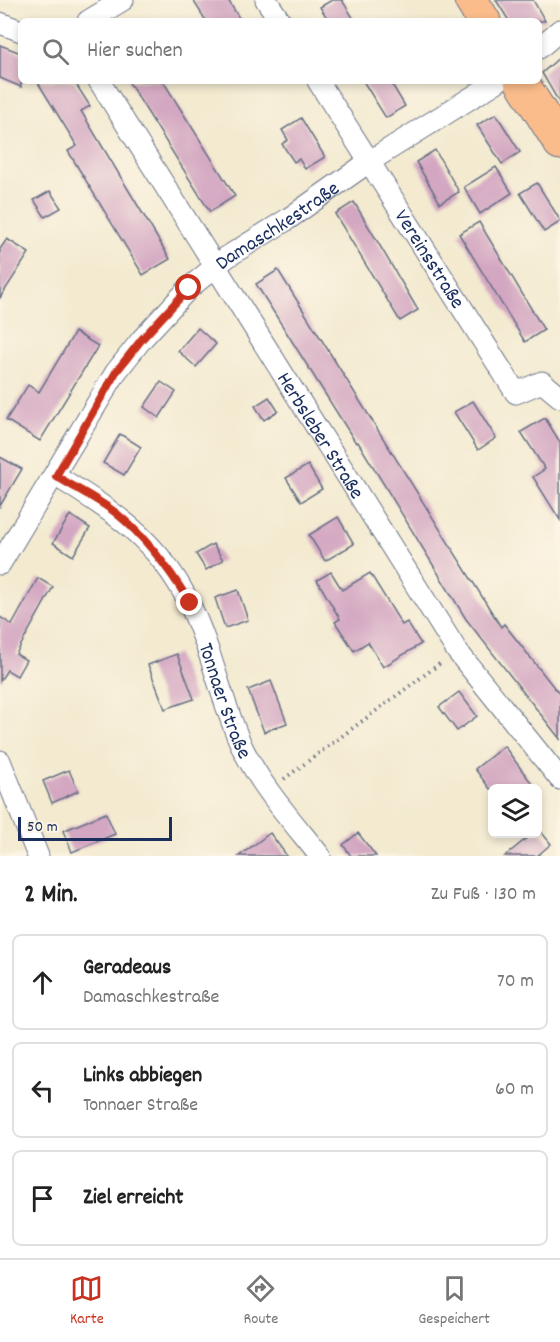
<!DOCTYPE html>
<html lang="de">
<head>
<meta charset="utf-8">
<style>
  body { margin:0; font-family:Dekko,sans-serif; background:#f6f6f6; color:#222 }
  .controls { position:absolute; right:18px; bottom:18px; display:grid; overflow:hidden; border-radius:9px; box-shadow:0 3px 9px #0003 }
  .controls button { width:54px; height:54px; display:grid; place-items:center; padding:0; border:0; border-bottom:2px solid #e0e0e0; background:#fff; color:#222; font:30px sans-serif }
  .scale { position:absolute; left:18px; bottom:15px; width:154px; box-sizing:border-box; padding-left:6px; border:3px solid #1b2f5e; border-top:0; font-size:16px; line-height:21px; white-space:nowrap; color:#1b2f5e; -webkit-text-stroke:4px #fcf5e5; paint-order:stroke }
  .stop { position:absolute; width:18px; height:18px; margin:-14px; border:4px solid #c8321e; border-radius:50%; background:#fff }
  .stop.end { background:#c8321e; border-color:#fff; box-shadow:0 2px 6px #0008 }
  .list { margin:0; padding:0; list-style:none }
  h2 { display:flex; justify-content:space-between; align-items:center; height:78px; margin:0; padding:0 24px; font-size:26px }
  h2 small { font-size:20px; font-weight:400; color:#767676 }
  .list li { display:grid; grid-template-columns:39px 1fr auto; gap:18px; align-items:center; box-sizing:border-box; height:96px; margin:0 12px 12px; padding:0 12px; border:2px solid #e0e0e0; border-radius:9px }
  .list b { display:block; font-size:22px; white-space:nowrap }
  .list p { margin:0; font-size:20px; white-space:nowrap; color:#767676 }
  .list em { font-size:20px; font-style:normal; color:#767676 }
  .icon { flex:none; width:33px; height:33px; fill:none; stroke:currentColor; stroke-width:2; stroke-linecap:round; stroke-linejoin:round }
  .map { position:relative; flex:none; width:560px; height:856px; overflow:hidden }
  .search { position:absolute; background:#fff; box-shadow:0 3px 9px #0003; left:18px; right:18px; top:18px; height:66px; display:flex; align-items:center; gap:15px; box-sizing:border-box; padding:0 21px; border-radius:9px; color:#767676; font-size:22px }
  .sheet { height:402px; background:#fff }
  nav { display:flex; justify-content:space-around; align-items:center; box-sizing:border-box; height:84px; border-top:2px solid #e0e0e0; background:#fff; font-size:16px; color:#767676 }
  nav a { display:grid; justify-items:center; gap:3px }
  nav .on { color:#c8321e }
  .map>svg:first-child { display:block }
  .building { fill:#d3a6c1 }
  .lines { fill:none; stroke-linecap:round; stroke-linejoin:round }
  .minor-casing { stroke:#677086; stroke-width:23 }
  .primary-casing { stroke:#677086; stroke-width:35 }
  .path { stroke:#677086; stroke-width:4; stroke-dasharray:1.5 4.5; stroke-linecap:butt }
  .minor { stroke:#fff; stroke-width:21 }
  .primary { stroke:#fabc8b; stroke-width:33 }
  .route { stroke:#c8321e; stroke-width:8 }
  .labels { text-anchor:middle; stroke-width:6; stroke-linejoin:round; paint-order:stroke }
  .street-label { font-size:21px; fill:#1b2f5e; stroke:#fcf5e5 }
</style>
</head>
<body>
<div class="map">
<svg width="560" height="856" viewBox="0 0 560 856">
  <rect width="100%" height="100%" fill="#fcf5e5"/>
  <filter id="ink" filterUnits="userSpaceOnUse"><feTurbulence type="fractalNoise" baseFrequency=".0167" numOctaves="2"/><feDisplacementMap in="SourceGraphic" scale="12" xChannelSelector="R" yChannelSelector="G"/><feConvolveMatrix kernelMatrix="1 2 1 2 8 2 1 2 1" color-interpolation-filters="sRGB"/></filter>
  <filter id="wash" filterUnits="userSpaceOnUse"><feTurbulence type="fractalNoise" baseFrequency=".008" numOctaves="4" result="noise"/><feDisplacementMap in="SourceGraphic" scale="24" xChannelSelector="R" yChannelSelector="G"/><feGaussianBlur stdDeviation="1.35" result="paint"/><feColorMatrix in="noise" values="0 0 0 0 0 0 0 0 0 0 0 0 0 0 0 0 0 1.4 0 .05"/><feComposite in="paint" operator="in"/></filter>
  <g filter="url(#wash)">
    <rect width="100%" height="100%" fill="#f3ead0"/>
    <g id="blocks">
      <g class="building">
        <polygon points="193,0 228,0 241,21 206,21"/>
        <polygon points="332,0 342,0 355,21 329,21 320,7"/>
        <polygon points="496,0 533,0 545,21 509,21"/>
        <polygon points="0,45 21,53 21,87 0,78"/>
        <polygon points="560,57 560,104 542,73"/>
        <polygon points="37,81 74,81 90,106 81,111 170,259 143,275 68,151 77,146"/>
        <polygon points="128,81 163,81 235,196 210,212"/>
        <polygon points="363,81 390,81 405,106 386,118"/>
        <polygon points="496,114 520,152 502,164 477,125"/>
        <polygon points="301,118 325,157 305,169 299,159 294,162 282,144 288,140 282,130"/>
        <polygon points="435,150 459,192 440,203 416,162"/>
        <polygon points="496,167 512,193 480,214 464,187"/>
        <polygon points="537,183 560,220 560,222 544,232 520,193"/>
        <polygon points="50,191 61,208 45,217 34,200"/>
        <polygon points="354,202 418,310 400,321 335,214"/>
        <polygon points="479,222 544,330 525,342 459,234"/>
        <polygon points="7,239 29,253 0,298 0,249"/>
        <polygon points="278,270 501,627 504,624 560,695 560,739 466,619 358,442 356,443 256,284"/>
        <polygon points="198,328 216,344 196,367 178,351"/>
        <polygon points="75,332 98,346 40,441 6,420 28,385 39,392"/>
        <polygon points="161,382 176,392 159,418 144,407"/>
        <polygon points="269,397 278,411 264,420 255,406"/>
        <polygon points="473,401 496,438 478,450 454,412"/>
        <polygon points="545,418 560,442 560,520 533,477 545,469 521,432"/>
        <polygon points="120,434 141,447 124,475 103,463"/>
        <polygon points="0,457 22,469 0,506"/>
        <polygon points="308,465 322,489 301,502 286,478"/>
        <polygon points="70,515 90,528 73,556 53,543"/>
        <polygon points="338,517 354,544 325,561 309,535"/>
        <polygon points="213,544 223,560 206,570 196,554"/>
        <polygon points="331,572 342,590 370,573 402,625 407,622 421,644 383,667 368,642 354,651 335,622 340,619 317,580"/>
        <polygon points="38,578 53,587 16,654 26,660 17,676 7,670 0,681 0,617 12,625"/>
        <polygon points="238,590 248,620 225,628 215,598"/>
        <polygon points="177,654 194,699 165,709 148,665"/>
        <polygon points="271,681 287,723 264,732 248,690"/>
        <polygon points="459,692 477,716 457,731 439,707"/>
        <polygon points="504,746 521,769 536,789 490,789 475,769"/>
        <polygon points="69,770 78,791 52,803 43,781"/>
        <polygon points="106,813 115,834 72,852 63,831"/>
        <polygon points="538,828 551,844 537,856 505,856 532,834 537,834"/>
        <polygon points="270,833 287,856 239,856"/>
        <polygon points="358,833 376,856 351,856 343,845"/>
      </g>
    </g>
  </g>
  <g filter="url(#ink)">
    <use href="#blocks" fill-opacity="0" stroke="#677086" stroke-width="1.5"/>
    <g class="lines">
      <g class="minor-casing">
        <g id="minor">
          <polyline points="266,0 280,21"/>
          <polyline points="88,21 123,0"/>
          <polyline points="0,23 21,31"/>
          <polyline points="539,48 560,30"/>
          <path id="s1" d="M 99,81 L 457,651 L 560,779"/>
          <path id="s2" d="M 318,81 L 516,393 L 542,382 L 560,397"/>
          <path id="s3" d="M 56,476 C 112,510 159,541 189,603 C 212,649 221,702 243,749 C 262,788 293,822 320,856"/>
          <path id="s4" d="M 0,564 L 116,372 L 142,339 L 189,288 L 227,257 L 288,219 L 370,161 L 498,81"/>
          <polyline points="0,761 38,856"/>
        </g>
      </g>
      <g class="primary-casing">
        <g id="primary">
          <polyline points="471,0 484,21"/>
          <polyline points="521,81 560,143"/>
        </g>
      </g>
      <polyline class="path" points="284,779 442,662"/>
      <use href="#minor" class="minor"/>
      <use href="#primary" class="primary"/>
    </g>
  </g>
  <g class="lines" filter="url(#ink)">
    <path class="route" d="M 189,288 L 142,339 L 116,372 L 56,476 C 75,488 98,499 116,513 C 147,538 170,570 190,603"/>
  </g>
  <g class="labels">
    <g class="street-label">
      <text dy="7" stroke="none"><textPath href="#s4" startOffset="444">Damaschkestraße</textPath></text>
      <text dy="7" stroke="none"><textPath href="#s2" startOffset="210">Vereinsstraße</textPath></text>
      <text dy="7" stroke="none"><textPath href="#s1" startOffset="418">Herbsleber Straße</textPath></text>
      <text dy="7" stroke="none"><textPath href="#s3" startOffset="291">Tonnaer Straße</textPath></text>
    </g>
  </g>
</svg>
<div class="controls">
<button><svg class="icon" aria-label="layers" viewBox="0 0 24 24"><path d="M12 4l9 5-9 5-9-5zM3 14l9 5 9-5"/></svg></button>
</div>
<div class="scale">50 m</div>
<div class="stop" style="left:189px;top:288px"></div>
<div class="stop end" style="left:190px;top:603px"></div>
<div class="search"><svg class="icon" aria-label="search" viewBox="0 0 24 24"><circle cx="10" cy="10" r="6"/><path d="M15 15l6 6"/></svg>Hier suchen</div>
</div>
<section class="sheet">
<h2>2 Min.<small>Zu Fuß · 130 m</small></h2>
<ul class="list">
<li><svg class="icon" aria-label="ahead" viewBox="0 0 24 24"><path d="M12 20V5M6 11l6-6 6 6"/></svg><div><b>Geradeaus</b><p>Damaschkestraße</p></div><em>70 m</em></li>
<li><svg class="icon" aria-label="left" viewBox="0 0 24 24"><path d="M17 20v-9H6M10 6l-5 5 5 5"/></svg><div><b>Links abbiegen</b><p>Tonnaer Straße</p></div><em>60 m</em></li>
<li><svg class="icon" aria-label="arrive" viewBox="0 0 24 24"><path d="M6 21V4h12l-3 4 3 4H6"/></svg><div><b>Ziel erreicht</b></div></li>
</ul>
</section>
<nav>
<a class="on"><svg class="icon" aria-label="map" viewBox="0 0 24 24"><path d="M3 6l6-2 6 2 6-2v14l-6 2-6-2-6 2zM9 4v14M15 6v14"/></svg>Karte</a>
<a><svg class="icon" aria-label="directions" viewBox="0 0 24 24"><path d="M12 3l9 9-9 9-9-9zM9 14v-3h6M13 9l2 2-2 2"/></svg>Route</a>
<a><svg class="icon" aria-label="saved" viewBox="0 0 24 24"><path d="M7 4h10v16l-5-4-5 4z"/></svg>Gespeichert</a>
</nav>
</body>
</html>
